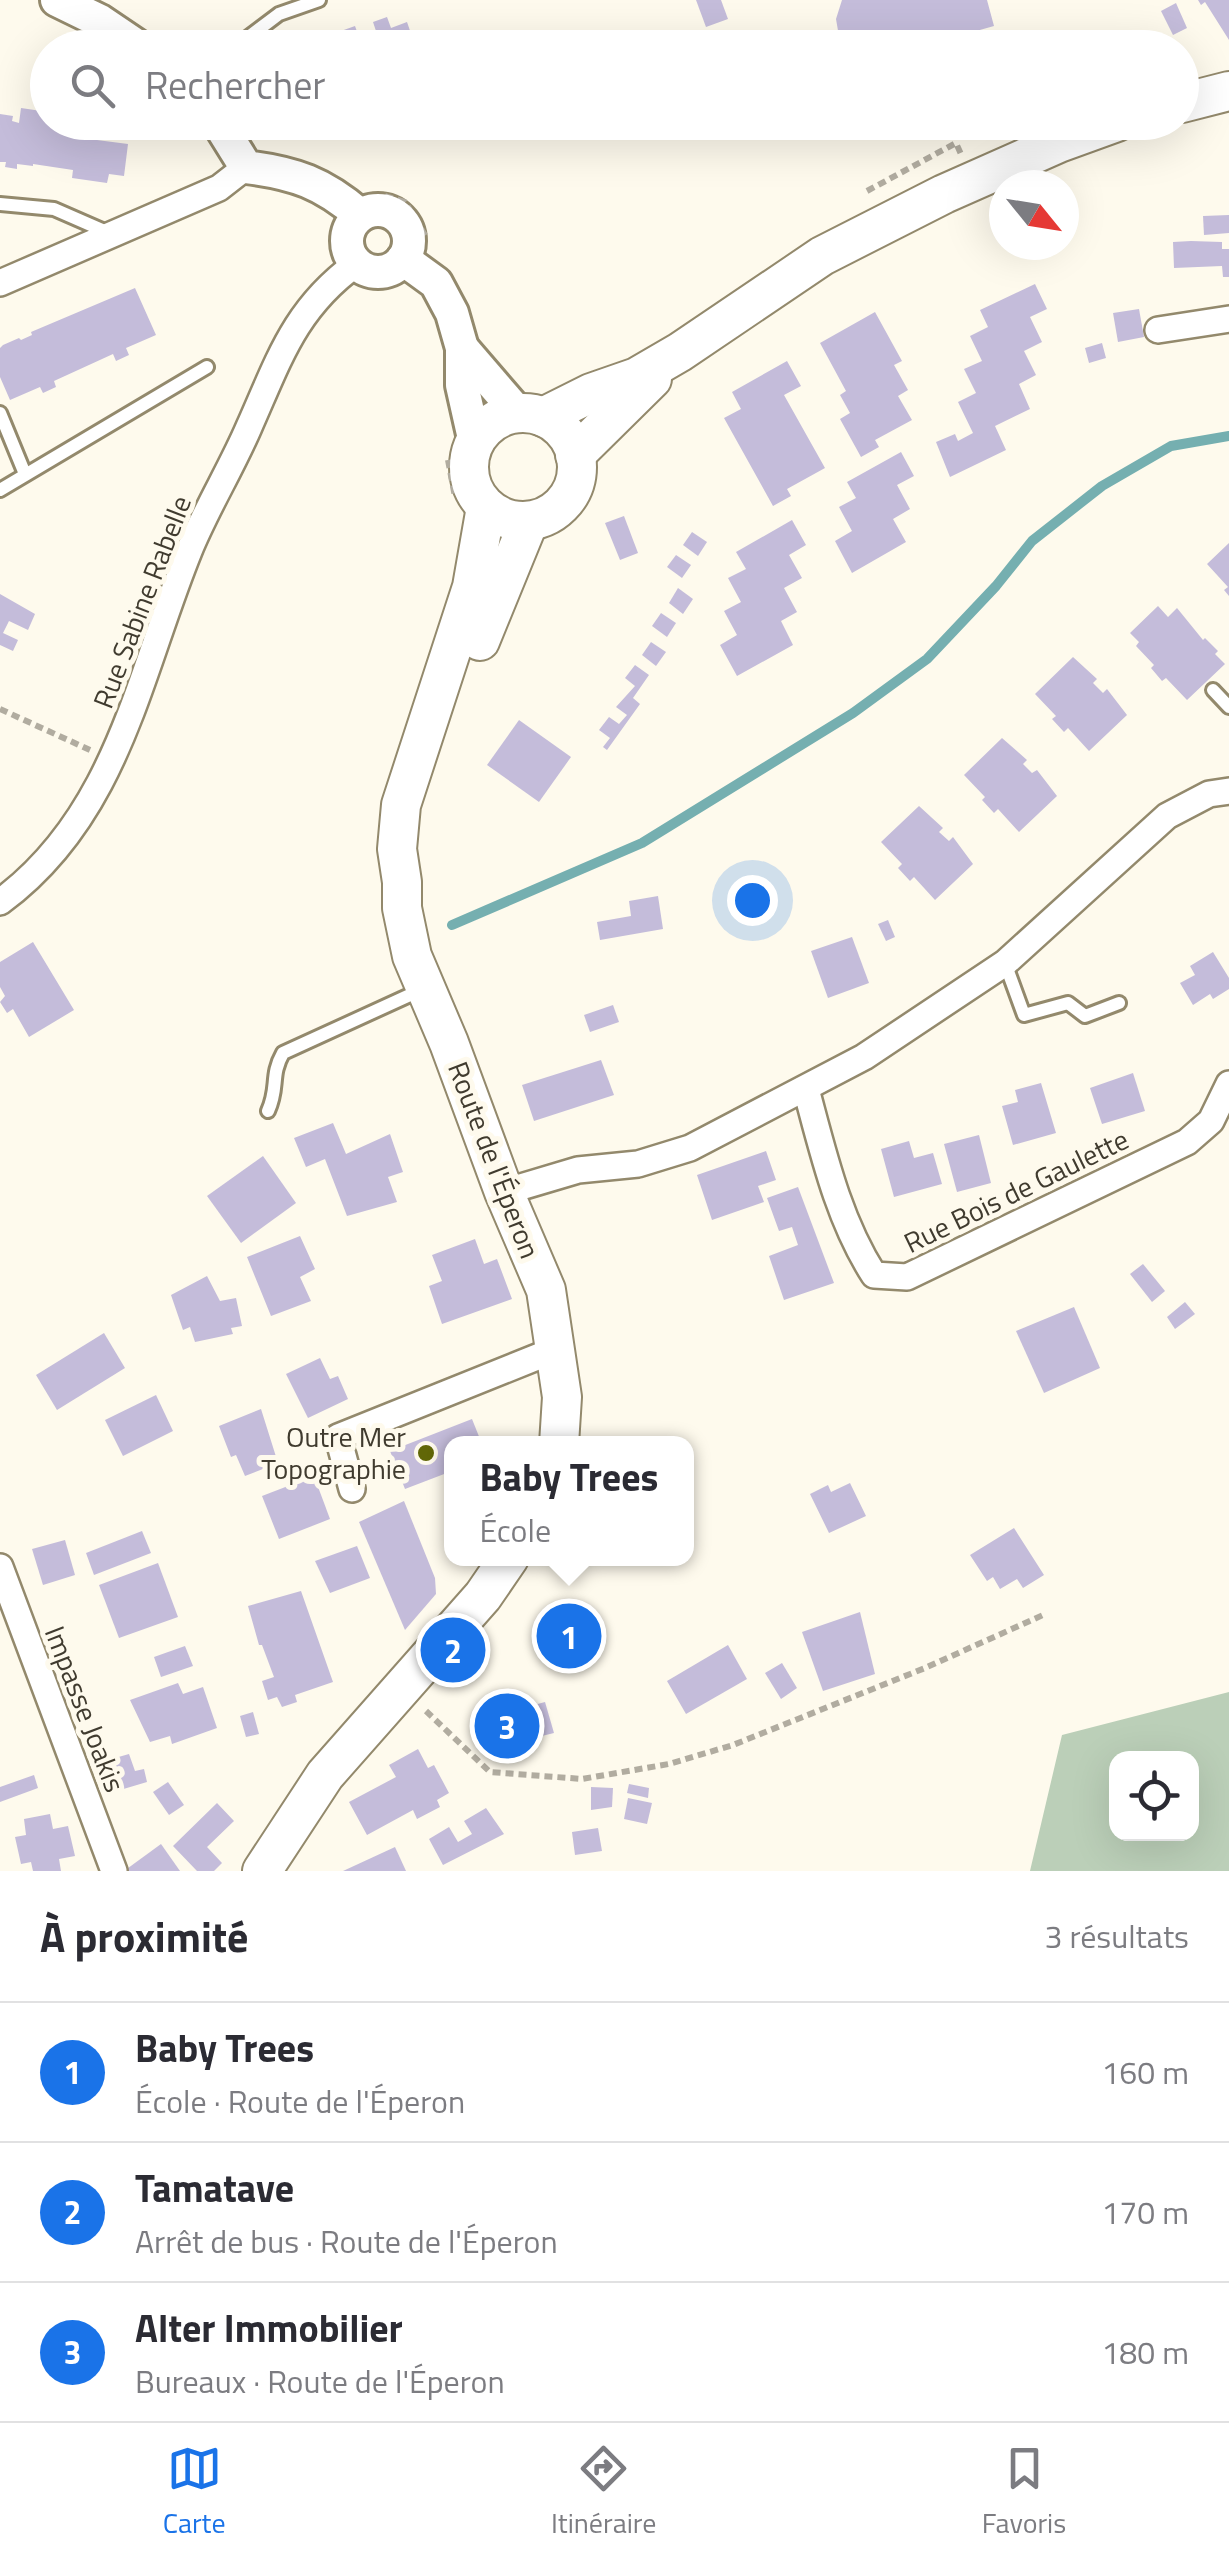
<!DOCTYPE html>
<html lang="fr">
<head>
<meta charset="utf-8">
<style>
  body { margin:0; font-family:"Titillium Web",sans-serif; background:#f2f2f3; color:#2b2b33 }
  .controls { position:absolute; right:30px; bottom:30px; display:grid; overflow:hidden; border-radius:20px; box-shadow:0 10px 40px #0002 }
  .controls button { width:90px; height:90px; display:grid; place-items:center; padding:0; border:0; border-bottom:2px solid #e1e1e2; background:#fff; color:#2b2b33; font:50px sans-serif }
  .compass { position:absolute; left:989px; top:170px; width:90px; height:90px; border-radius:50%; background:#fff; box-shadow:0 10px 40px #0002; rotate:120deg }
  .you { position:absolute; left:752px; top:900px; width:35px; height:35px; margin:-25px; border:8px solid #fff; border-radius:50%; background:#1a73e8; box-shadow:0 0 0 15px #1a73e833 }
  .badge { display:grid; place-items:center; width:65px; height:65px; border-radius:50%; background:#1a73e8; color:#fff; font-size:32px; font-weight:700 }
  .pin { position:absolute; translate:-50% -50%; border:5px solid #fff; box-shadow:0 2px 10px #0006 }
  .popup { position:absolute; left:444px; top:1436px; width:250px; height:130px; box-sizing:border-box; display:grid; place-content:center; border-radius:20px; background:#fff; filter:drop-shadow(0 2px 8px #0005); font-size:32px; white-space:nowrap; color:#7c7c81 }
  .popup b { font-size:38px; color:#2b2b33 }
  .popup::after { content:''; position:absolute; left:50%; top:100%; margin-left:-20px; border:20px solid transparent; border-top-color:#fff }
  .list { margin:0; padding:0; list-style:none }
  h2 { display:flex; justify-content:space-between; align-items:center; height:130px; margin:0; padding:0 40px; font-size:42px }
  h2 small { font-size:32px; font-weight:400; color:#7c7c81 }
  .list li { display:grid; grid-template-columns:65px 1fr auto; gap:30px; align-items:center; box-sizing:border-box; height:140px; padding:0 40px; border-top:2px solid #e1e1e2 }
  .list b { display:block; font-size:38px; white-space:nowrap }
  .list p { margin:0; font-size:32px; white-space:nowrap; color:#7c7c81 }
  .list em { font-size:32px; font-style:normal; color:#7c7c81 }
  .icon { flex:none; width:55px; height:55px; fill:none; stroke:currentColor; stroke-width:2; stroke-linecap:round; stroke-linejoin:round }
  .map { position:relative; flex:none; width:1229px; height:1871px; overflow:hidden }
  .search { position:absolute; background:#fff; box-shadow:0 10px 40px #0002; left:30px; right:30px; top:30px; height:110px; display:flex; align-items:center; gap:25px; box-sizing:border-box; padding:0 35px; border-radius:55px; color:#7c7c81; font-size:38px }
  .sheet { height:550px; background:#fff }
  nav { display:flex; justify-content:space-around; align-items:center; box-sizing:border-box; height:140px; border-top:2px solid #e1e1e2; background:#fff; font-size:28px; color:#7c7c81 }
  nav a { display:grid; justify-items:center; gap:5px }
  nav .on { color:#1a73e8 }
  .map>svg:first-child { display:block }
  .green { fill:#bbcfb8; fill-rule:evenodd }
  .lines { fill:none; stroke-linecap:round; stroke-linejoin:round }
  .stream { stroke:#75afb0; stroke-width:10 }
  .building { fill:#c4bcda }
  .service-casing { stroke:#93896c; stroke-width:18 }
  .minor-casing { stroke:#93896c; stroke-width:30 }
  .tertiary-casing { stroke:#93896c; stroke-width:38 }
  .secondary-casing { stroke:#93896c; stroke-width:42 }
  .path { stroke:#b1aca0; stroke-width:6; stroke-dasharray:8 5; stroke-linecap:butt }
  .service { stroke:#fff; stroke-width:12 }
  .minor { stroke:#fff; stroke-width:25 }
  .tertiary { stroke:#fff; stroke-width:32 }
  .secondary { stroke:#fff; stroke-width:38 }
  .poi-dot { fill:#616707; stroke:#fefaed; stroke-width:4 }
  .labels { text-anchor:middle; stroke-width:10; stroke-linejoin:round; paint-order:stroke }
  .street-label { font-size:28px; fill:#403b2f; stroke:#fefaed }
  .poi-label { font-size:28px; fill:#403b2f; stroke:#fefaed; text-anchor:end }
</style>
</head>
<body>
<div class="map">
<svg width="1229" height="1871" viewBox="0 0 1229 1871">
  <rect width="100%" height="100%" fill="#fefaed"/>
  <path class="green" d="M 1229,1692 L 1229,1871 L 1030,1871 L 1062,1735 ZM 1116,1759 L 1192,1759 L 1192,1834 L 1116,1834 Z"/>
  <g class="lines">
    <polyline class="stream" points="452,925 642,843 853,713 927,659 996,586 1032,541 1102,486 1171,446 1229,436"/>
  </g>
  <g class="building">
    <polygon points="696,0 721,0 728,19 706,27"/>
    <polygon points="842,0 987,0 994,26 962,35 957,48 841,48 836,19"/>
    <polygon points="1198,0 1229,0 1229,40 1205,2 1201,5"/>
    <polygon points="1176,3 1187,28 1173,35 1161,11"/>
    <polygon points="387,17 391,28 407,22 416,48 339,48 346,44 341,31 355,26 360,40 377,34 373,22"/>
    <polygon points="21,108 48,112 48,122 66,122 65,130 79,131 79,127 99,130 97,140 128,144 124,176 109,174 107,183 72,178 73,170 33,164 33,166 17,164 17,169 5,167 6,162 0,162 0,114 13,116 12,121 19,123"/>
    <polygon points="1229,215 1229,233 1204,235 1203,216"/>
    <polygon points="1191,241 1222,242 1222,249 1229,249 1229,277 1223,277 1222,266 1174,268 1173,242"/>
    <polygon points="1035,284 1047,309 1030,317 1042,342 1024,351 1036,375 1019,384 1030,409 995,426 1006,450 950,477 936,442 955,434 958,441 973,433 958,402 976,393 964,369 982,361 970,336 988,327 980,310"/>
    <polygon points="135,288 156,335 126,348 129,355 116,361 113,354 54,381 56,387 43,393 40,387 10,400 0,377 0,348 3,345 19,338 21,340 32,335 31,332"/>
    <polygon points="1139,309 1144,337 1118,342 1113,313"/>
    <polygon points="875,312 902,361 894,365 908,390 898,396 912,420 875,440 879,447 861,457 840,419 850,413 840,395 846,391 820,343"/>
    <polygon points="1102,343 1106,358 1089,363 1085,348"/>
    <polygon points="787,361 801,386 784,395 825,468 787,489 791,496 773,506 724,418 741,409 732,392"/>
    <polygon points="901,452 914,476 897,485 910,509 893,519 906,542 852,573 835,541 852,531 839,507 856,498 847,482"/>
    <polygon points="624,516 638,553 620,560 605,523"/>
    <polygon points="792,520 806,545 789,555 802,578 784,588 797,612 781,621 793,645 737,676 720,645 737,635 724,611 741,602 728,578 746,569 736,552"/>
    <polygon points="692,532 707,542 698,556 683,545"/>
    <polygon points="1229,543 1229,596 1224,590 1228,587 1207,564"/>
    <polygon points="676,555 691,565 682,578 667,567"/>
    <polygon points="678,588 693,599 683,614 669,603"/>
    <polygon points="0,594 35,614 28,630 9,621 3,633 18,640 13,651 0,645"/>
    <polygon points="1158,606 1168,617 1177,608 1203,640 1205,638 1218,651 1215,654 1225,664 1187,700 1166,678 1162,681 1151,668 1154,665 1136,646 1139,642 1130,633"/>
    <polygon points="661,613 676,623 667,637 652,626"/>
    <polygon points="651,642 666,652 656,666 642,655"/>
    <polygon points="1073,657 1097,679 1093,683 1103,693 1107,689 1127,715 1089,751 1068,728 1064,732 1052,719 1056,716 1035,694"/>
    <polygon points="635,665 649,675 633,698 640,704 607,750 603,747 610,738 599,730 609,717 619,724 627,715 616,707 635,686 625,678"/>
    <polygon points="519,720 571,757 539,802 487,765"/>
    <polygon points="1002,738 1027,760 1023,764 1032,773 1037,770 1057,796 1019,832 998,809 994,813 982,800 985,797 964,775"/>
    <polygon points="919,806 943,828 939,832 949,841 953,837 973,864 935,900 914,877 910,881 898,868 902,864 881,842"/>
    <polygon points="658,896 663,929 600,940 597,922 631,916 629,901"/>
    <polygon points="888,920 895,937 886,941 878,924"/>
    <polygon points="852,937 869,983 828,998 811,951"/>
    <polygon points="33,942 74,1010 29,1037 13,1009 7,1013 0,1002 5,996 0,987 0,962"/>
    <polygon points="1213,952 1229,978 1229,989 1213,999 1210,994 1193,1005 1180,983 1195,975 1190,966"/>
    <polygon points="613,1005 619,1022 590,1032 584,1015"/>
    <polygon points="601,1060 614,1095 534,1121 522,1085"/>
    <polygon points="1133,1073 1145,1111 1102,1124 1090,1088"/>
    <polygon points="1041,1083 1056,1133 1013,1145 1002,1106 1018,1102 1015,1090"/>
    <polygon points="333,1123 346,1154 390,1134 403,1172 388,1177 397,1202 347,1216 325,1159 306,1167 294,1138"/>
    <polygon points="979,1135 991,1183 957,1192 944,1144"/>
    <polygon points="909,1141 914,1158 933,1153 942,1184 894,1197 881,1149"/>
    <polygon points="766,1151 776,1180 758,1186 764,1202 712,1220 697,1175"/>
    <polygon points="263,1156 296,1203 241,1243 207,1196"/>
    <polygon points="798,1187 834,1283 784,1300 769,1256 798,1245 792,1227 779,1231 767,1198"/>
    <polygon points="300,1236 315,1269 300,1277 311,1301 271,1316 247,1257"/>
    <polygon points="475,1239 484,1264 497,1259 512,1299 442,1324 429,1286 442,1281 432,1255"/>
    <polygon points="1143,1264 1165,1291 1152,1302 1130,1274"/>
    <polygon points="207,1276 220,1301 236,1298 242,1326 231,1328 233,1334 195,1342 190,1327 183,1330 171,1295"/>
    <polygon points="1185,1302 1195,1314 1175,1329 1167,1317"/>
    <polygon points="1074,1307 1100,1368 1044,1393 1016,1331"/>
    <polygon points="104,1333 125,1368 57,1410 36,1375"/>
    <polygon points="320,1358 330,1379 338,1376 348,1399 308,1418 286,1374"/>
    <polygon points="156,1395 173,1431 123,1456 105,1420"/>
    <polygon points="261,1409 278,1463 245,1476 236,1455 231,1457 219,1426"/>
    <polygon points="472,1419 482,1444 452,1444 452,1471 405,1489 390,1451"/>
    <polygon points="314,1476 330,1519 279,1539 262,1496"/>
    <polygon points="850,1483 866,1516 829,1533 810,1494 828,1485 831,1492"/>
    <polygon points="404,1501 435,1578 436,1594 405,1630 359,1522"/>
    <polygon points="1014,1528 1044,1575 1023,1588 1017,1579 1000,1589 993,1577 987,1581 970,1555"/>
    <polygon points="142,1531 151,1553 94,1575 86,1553"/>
    <polygon points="65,1540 75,1575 43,1585 32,1549"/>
    <polygon points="357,1546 370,1578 330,1593 315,1561"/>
    <polygon points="158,1563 178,1617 119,1638 99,1585"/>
    <polygon points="301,1591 333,1682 295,1695 297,1702 282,1707 277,1697 268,1700 262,1681 274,1677 262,1645 259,1645 248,1606"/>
    <polygon points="860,1612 875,1674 823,1691 802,1632"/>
    <polygon points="728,1645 747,1679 686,1714 667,1681"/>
    <polygon points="185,1646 193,1666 161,1677 154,1657"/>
    <polygon points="782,1663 797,1688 781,1699 765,1673"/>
    <polygon points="178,1683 183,1694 203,1687 217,1728 172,1744 170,1736 150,1742 130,1700"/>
    <polygon points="545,1702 554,1733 497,1747 489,1717"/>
    <polygon points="253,1712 259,1734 246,1737 240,1716"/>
    <polygon points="418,1749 428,1768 434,1765 449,1793 437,1800 440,1807 417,1819 413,1810 367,1835 349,1802 396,1777 389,1765"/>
    <polygon points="129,1754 135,1771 144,1769 147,1782 110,1793 101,1762"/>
    <polygon points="34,1775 38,1788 0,1802 0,1787"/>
    <polygon points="168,1782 184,1805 169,1815 153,1792"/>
    <polygon points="629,1784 649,1788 648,1798 627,1793"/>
    <polygon points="591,1787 613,1788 612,1807 591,1810"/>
    <polygon points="628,1798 652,1803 647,1824 624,1819"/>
    <polygon points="217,1803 234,1821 207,1847 222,1863 214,1871 197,1871 173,1846"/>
    <polygon points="486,1808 504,1834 443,1865 429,1839 449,1827 458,1842 472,1834 464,1821"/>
    <polygon points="50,1814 53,1829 68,1826 75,1856 59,1859 61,1871 33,1871 31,1862 21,1864 15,1837 26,1835 24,1819"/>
    <polygon points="598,1828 602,1851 575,1855 572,1832"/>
    <polygon points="161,1844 180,1871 124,1871"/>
    <polygon points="395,1847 406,1871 343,1871"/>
  </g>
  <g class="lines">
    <g class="service-casing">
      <g id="service">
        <polyline points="234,48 279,14 319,0"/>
        <polyline points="0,204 54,209 109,233"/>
        <polyline points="0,413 25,474"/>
        <polyline points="0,490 207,367"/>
        <polyline points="1213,690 1229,707"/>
        <polyline points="1005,963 1024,1015 1068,1003 1085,1016 1119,1003"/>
        <path d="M 268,1111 C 279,1087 270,1076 283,1053 L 423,989"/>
      </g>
    </g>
    <g class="minor-casing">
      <g id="minor">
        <polyline points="0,283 219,188 246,167"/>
        <polyline points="1158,330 1229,319"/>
        <path d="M 0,902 C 117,816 138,677 189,551 C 206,509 231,469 249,427 C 279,360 294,309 356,264"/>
        <path d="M 806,1089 C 823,1152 838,1219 874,1275 L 907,1277 L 1187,1142 L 1211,1121 L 1229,1084"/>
        <polyline points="504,1192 578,1170 638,1164 690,1148 864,1057 1005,963 1167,816 1209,794 1229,791"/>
        <polyline points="352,1489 338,1437 557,1349"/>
        <polyline points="0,1567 114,1871"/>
      </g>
    </g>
    <g class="tertiary-casing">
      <g id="tertiary">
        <polyline points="57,0 100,21 140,48"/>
        <path d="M 218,122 L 246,167 C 295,173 323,183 360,215"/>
        <circle cx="378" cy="241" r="31"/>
        <polyline points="403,259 436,283 452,313 462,348 462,385 475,443"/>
        <polyline points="462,348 518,413"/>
      </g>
    </g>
    <g class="secondary-casing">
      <g id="secondary">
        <polyline points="1182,103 1229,91"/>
        <circle cx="523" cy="467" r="54"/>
        <polyline points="543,417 591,393 637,377 680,352 822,256 944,194 1059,143 1117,122"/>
        <polyline points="575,455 652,379"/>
        <polyline points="486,507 472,587 401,805 397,849 402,882 402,908 412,956 449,1043 504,1192 546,1290 562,1397 559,1444"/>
        <polyline points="480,641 529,521"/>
        <polyline points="262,1871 325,1775 483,1596 509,1558"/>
      </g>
    </g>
    <g class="path">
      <polyline points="167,37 183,48"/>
      <polyline points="867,191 956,143 961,154"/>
      <polyline points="385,196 405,202 426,237"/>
      <polyline points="448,460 455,497"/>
      <polyline points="0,709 90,750"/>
      <polyline points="426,1711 490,1772 582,1779 669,1764 733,1745 925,1668 1043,1615"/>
    </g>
    <use href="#service" class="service"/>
    <use href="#minor" class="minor"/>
    <use href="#tertiary" class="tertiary"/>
    <use href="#secondary" class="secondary"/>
  </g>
  <circle class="poi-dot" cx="426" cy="1453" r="10"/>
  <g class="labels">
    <g class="street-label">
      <text transform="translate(142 602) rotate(-69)" y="10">Rue Sabine Rabelle</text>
      <text transform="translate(494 1160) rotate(69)" y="10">Route de l'Éperon</text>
      <text transform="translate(1016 1191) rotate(-26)" y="10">Rue Bois de Gaulette</text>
      <text transform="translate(85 1709) rotate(69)" y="10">Impasse Joakis</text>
    </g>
    <g class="poi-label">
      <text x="406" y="1447">Outre Mer<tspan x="406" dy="32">Topographie</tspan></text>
    </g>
  </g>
</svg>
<div class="controls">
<button><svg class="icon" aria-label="locate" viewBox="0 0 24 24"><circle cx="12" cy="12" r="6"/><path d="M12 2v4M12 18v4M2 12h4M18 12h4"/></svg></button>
</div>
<svg class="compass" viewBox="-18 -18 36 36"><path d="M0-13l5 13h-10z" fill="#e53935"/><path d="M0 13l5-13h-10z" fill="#7c7c81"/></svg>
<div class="you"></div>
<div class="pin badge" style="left:569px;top:1636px">1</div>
<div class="popup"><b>Baby Trees</b>École</div>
<div class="pin badge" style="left:453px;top:1650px">2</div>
<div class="pin badge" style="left:507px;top:1726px">3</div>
<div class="search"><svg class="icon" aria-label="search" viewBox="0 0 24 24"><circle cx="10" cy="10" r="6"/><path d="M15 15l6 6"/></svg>Rechercher</div>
</div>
<section class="sheet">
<h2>À proximité<small>3 résultats</small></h2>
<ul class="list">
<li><span class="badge">1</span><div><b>Baby Trees</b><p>École · Route de l'Éperon</p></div><em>160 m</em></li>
<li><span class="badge">2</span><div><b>Tamatave</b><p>Arrêt de bus · Route de l'Éperon</p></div><em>170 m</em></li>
<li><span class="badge">3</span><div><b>Alter Immobilier</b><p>Bureaux · Route de l'Éperon</p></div><em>180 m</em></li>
</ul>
</section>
<nav>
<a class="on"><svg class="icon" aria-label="map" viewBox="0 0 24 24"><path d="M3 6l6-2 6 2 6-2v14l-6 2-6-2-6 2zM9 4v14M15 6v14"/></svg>Carte</a>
<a><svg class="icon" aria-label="directions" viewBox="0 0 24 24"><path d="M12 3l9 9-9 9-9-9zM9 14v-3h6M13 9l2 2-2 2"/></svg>Itinéraire</a>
<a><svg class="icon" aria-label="saved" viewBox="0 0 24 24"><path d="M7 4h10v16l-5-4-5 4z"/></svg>Favoris</a>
</nav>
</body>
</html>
